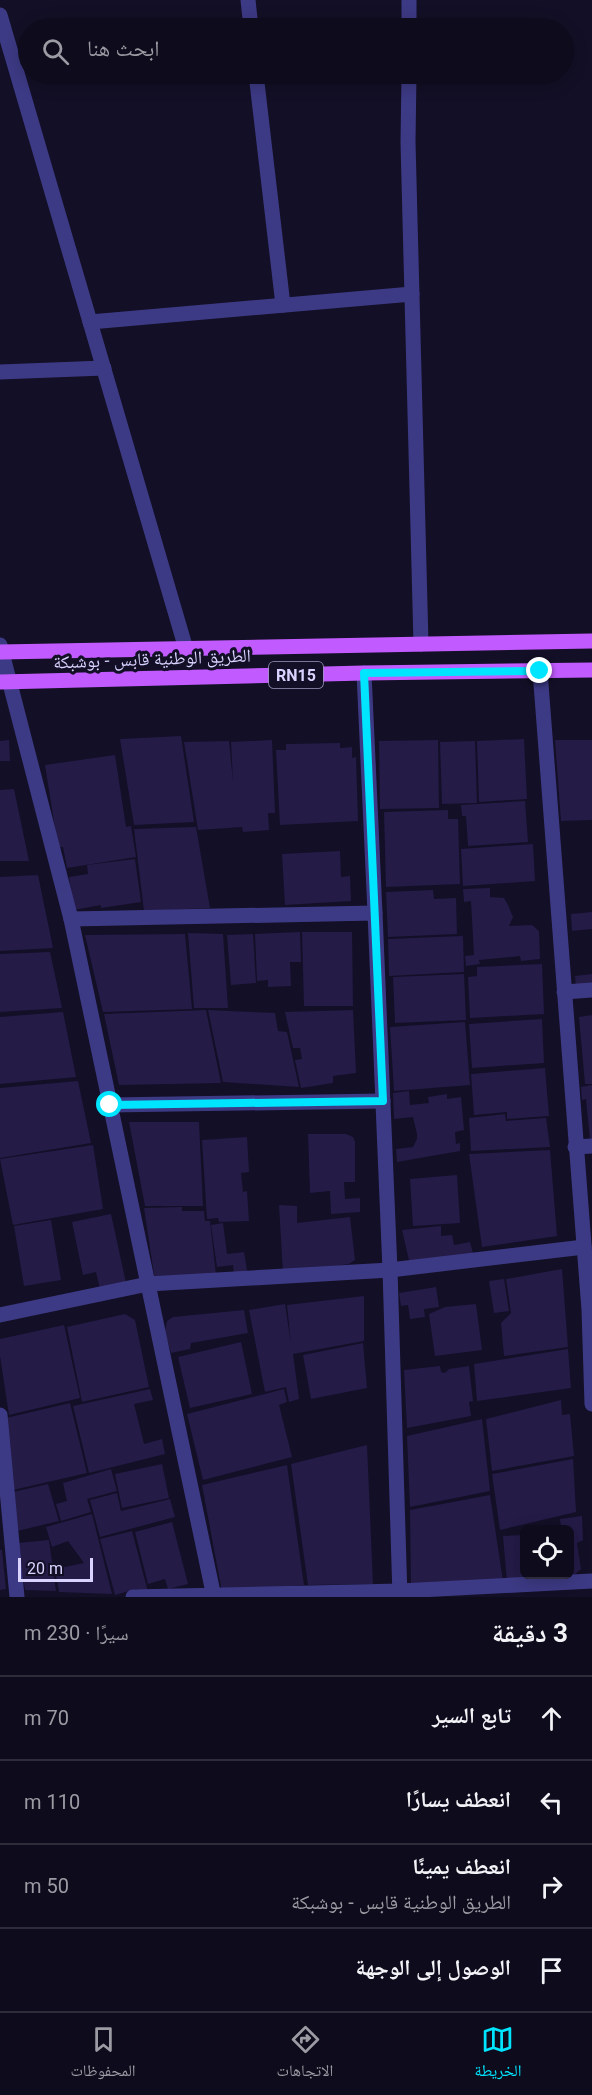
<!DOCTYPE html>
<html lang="ar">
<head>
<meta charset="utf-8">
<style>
  body { margin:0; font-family:Roboto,"Noto Naskh Arabic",sans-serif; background:#171425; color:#f1f3f6; direction:rtl }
  .controls { position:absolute; right:18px; bottom:18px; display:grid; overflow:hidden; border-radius:9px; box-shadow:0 3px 15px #0003 }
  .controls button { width:54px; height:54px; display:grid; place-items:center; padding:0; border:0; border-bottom:2px solid #2e2b3b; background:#0e0b1c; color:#f1f3f6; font:30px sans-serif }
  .scale { position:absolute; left:18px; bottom:15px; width:75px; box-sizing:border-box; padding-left:6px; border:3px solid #d9d4ff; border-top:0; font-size:16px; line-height:21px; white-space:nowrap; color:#d9d4ff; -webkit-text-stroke:4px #130f26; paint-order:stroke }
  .stop { position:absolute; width:18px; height:18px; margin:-14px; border:4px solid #00e5ff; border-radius:50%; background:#fff }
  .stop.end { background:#00e5ff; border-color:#fff; box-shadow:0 2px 6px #0008 }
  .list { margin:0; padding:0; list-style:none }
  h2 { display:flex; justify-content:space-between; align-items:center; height:78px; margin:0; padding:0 24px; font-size:26px }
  h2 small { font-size:20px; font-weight:400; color:#9b9ba3 }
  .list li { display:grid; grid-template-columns:39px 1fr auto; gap:18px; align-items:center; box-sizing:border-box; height:84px; padding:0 24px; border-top:2px solid #2e2b3b }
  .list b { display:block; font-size:22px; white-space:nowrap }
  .list p { margin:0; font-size:20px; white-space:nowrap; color:#9b9ba3 }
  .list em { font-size:20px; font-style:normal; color:#9b9ba3 }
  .icon { flex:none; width:33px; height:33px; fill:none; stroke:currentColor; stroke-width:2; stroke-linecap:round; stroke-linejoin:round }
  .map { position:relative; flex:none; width:592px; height:1597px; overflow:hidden; direction:ltr }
  .search { position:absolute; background:#0e0b1c; box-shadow:0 3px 15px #0003; left:18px; right:18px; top:18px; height:66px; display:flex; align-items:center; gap:15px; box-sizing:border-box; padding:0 21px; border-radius:33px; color:#9b9ba3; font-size:22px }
  .sheet { height:414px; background:#0e0b1c }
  nav { display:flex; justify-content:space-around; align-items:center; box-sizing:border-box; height:84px; border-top:2px solid #2e2b3b; background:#0e0b1c; font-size:16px; color:#9b9ba3 }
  nav a { display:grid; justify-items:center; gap:3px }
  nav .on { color:#00e5ff }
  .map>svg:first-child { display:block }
  .building { fill:#241b47 }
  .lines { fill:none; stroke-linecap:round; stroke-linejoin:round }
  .minor { stroke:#3d3a85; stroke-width:15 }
  .primary { stroke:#c25bff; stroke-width:15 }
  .route { stroke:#00e5ff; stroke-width:8 }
  .labels { text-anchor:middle; stroke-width:6; stroke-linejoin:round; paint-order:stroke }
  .shield { fill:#130f26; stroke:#9e99be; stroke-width:1.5 }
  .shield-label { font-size:16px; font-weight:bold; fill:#d9d4ff }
  .street-label { font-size:18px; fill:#d9d4ff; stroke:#130f26 }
</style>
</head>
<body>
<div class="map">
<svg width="592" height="1597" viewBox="0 0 592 1597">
  <rect width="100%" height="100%" fill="#130f26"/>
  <g class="building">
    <polygon points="181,736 194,822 134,825 120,739"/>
    <polygon points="524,739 527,799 479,802 477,741"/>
    <polygon points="9,740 10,761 0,761 0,741"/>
    <polygon points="272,740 275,813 268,813 269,830 243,832 242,827 198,830 184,742 229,741 233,781 231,742"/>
    <polygon points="438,740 439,808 380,809 379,741"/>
    <polygon points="555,740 592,740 592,820 561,821"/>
    <polygon points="475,741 477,803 442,804 440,742"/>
    <polygon points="340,743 340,748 352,747 352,758 356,757 358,821 280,825 276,750 286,750 286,744"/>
    <polygon points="115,755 126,827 131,826 136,857 67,868 63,847 58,847 45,765"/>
    <polygon points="14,789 29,861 0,861 0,790"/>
    <polygon points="525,801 528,842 468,846 466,816 462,816 461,805"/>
    <polygon points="448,810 448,819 458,819 460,884 386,887 384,812"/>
    <polygon points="196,827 210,908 144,911 134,829"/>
    <polygon points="533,844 535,881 463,886 461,849"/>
    <polygon points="340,851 341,877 350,876 351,901 285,905 282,854"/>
    <polygon points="135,859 141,902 101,908 101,905 74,910 69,877 88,874 87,865"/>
    <polygon points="38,875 53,948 0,951 0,877"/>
    <polygon points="490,888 490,897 504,898 508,905 513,917 509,926 532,925 539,931 540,959 521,961 520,956 479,960 480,964 466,966 465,956 474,955 471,901 464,902 463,889"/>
    <polygon points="433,890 434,899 456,898 457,934 388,937 386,892"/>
    <polygon points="592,912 592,929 572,931 571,914"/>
    <polygon points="300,932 301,962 290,962 291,986 268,987 268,980 257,981 255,934"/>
    <polygon points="302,932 352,932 353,1006 304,1006"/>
    <polygon points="188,933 223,934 228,1008 194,1008"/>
    <polygon points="185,934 192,1009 103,1012 85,935"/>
    <polygon points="253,934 256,983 231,985 227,935"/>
    <polygon points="463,936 464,972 389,976 388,939"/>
    <polygon points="50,952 62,1008 0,1012 0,954"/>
    <polygon points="542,964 544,1014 470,1018 468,977 477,976 477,967"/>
    <polygon points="464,974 466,1020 395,1023 393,977"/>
    <polygon points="592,974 592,987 576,988 575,976"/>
    <polygon points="206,1010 221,1083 119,1085 104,1014"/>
    <polygon points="208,1010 275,1013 278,1031 287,1032 299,1087 223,1082"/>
    <polygon points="353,1010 356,1073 333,1076 333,1083 301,1088 295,1060 302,1059 300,1048 293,1048 285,1012"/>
    <polygon points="63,1012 76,1077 0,1084 0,1017"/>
    <polygon points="592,1015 592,1084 585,1084 579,1017"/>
    <polygon points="542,1019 544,1063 472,1068 469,1024"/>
    <polygon points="465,1022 470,1085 394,1091 390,1027"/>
    <polygon points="545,1068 549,1116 507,1119 507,1112 474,1115 471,1074"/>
    <polygon points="78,1081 91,1143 0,1158 0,1088"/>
    <polygon points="592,1085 592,1140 590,1140 586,1099 582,1100 581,1087"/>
    <polygon points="409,1091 410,1105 429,1103 428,1097 447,1094 447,1099 461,1097 464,1130 455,1132 456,1144 460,1143 460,1151 397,1162 396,1149 413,1147 417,1139 417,1134 413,1117 394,1119 393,1093"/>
    <polygon points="505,1114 506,1121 546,1118 550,1147 471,1151 469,1118"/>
    <polygon points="129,1122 199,1122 203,1206 145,1206"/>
    <polygon points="308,1134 346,1134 353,1137 355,1142 355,1182 344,1182 345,1199 360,1198 360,1212 331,1214 330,1191 310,1193"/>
    <polygon points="247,1137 249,1172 241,1173 243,1192 247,1191 249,1221 219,1222 218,1218 207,1219 202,1140"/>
    <polygon points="93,1145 103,1209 13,1225 0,1159"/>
    <polygon points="550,1150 557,1236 482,1247 469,1154"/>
    <polygon points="457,1175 460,1223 413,1226 410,1179"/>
    <polygon points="279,1205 297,1206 297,1223 350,1217 355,1260 349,1264 283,1273"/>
    <polygon points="182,1207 182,1211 204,1211 205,1221 210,1221 216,1275 155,1281 144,1208"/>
    <polygon points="111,1214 126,1283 100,1289 96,1272 83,1275 72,1222"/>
    <polygon points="51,1220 61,1280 24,1286 14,1226"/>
    <polygon points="223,1223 227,1254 244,1252 248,1276 234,1277 233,1265 217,1267 211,1225"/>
    <polygon points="441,1226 441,1236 452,1235 454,1245 470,1242 474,1257 411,1269 402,1230"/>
    <polygon points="562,1269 568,1347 504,1356 501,1323 511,1313 506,1279"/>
    <polygon points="504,1279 509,1311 494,1313 489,1281"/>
    <polygon points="436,1287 439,1307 424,1309 425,1317 410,1319 408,1305 401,1306 399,1293"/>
    <polygon points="364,1296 364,1341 293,1354 299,1399 289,1402 286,1387 265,1392 249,1310 285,1304 291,1344 287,1305"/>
    <polygon points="476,1304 482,1350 435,1356 429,1314 445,1307"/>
    <polygon points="244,1310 248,1333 191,1343 190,1349 171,1353 165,1332 167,1321 173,1317"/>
    <polygon points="125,1314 135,1320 149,1387 82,1402 67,1327"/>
    <polygon points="64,1325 80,1398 9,1415 0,1356 0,1339"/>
    <polygon points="241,1342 252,1394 190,1408 178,1357"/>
    <polygon points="363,1343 367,1388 311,1399 303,1355"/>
    <polygon points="568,1349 571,1388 477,1401 474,1364"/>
    <polygon points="440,1366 441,1372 445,1373 449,1369 469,1366 473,1401 469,1402 471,1416 407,1428 404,1370"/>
    <polygon points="150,1389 153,1400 134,1404 144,1444 162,1439 165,1454 89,1473 73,1406"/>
    <polygon points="284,1389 287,1402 279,1405 292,1457 203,1480 187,1414"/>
    <polygon points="561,1400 562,1415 570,1414 574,1456 492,1471 486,1419"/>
    <polygon points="70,1403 87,1473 13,1490 6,1418"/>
    <polygon points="482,1419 490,1491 410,1507 407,1436"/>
    <polygon points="367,1445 373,1584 308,1585 291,1464"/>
    <polygon points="573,1459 576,1512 500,1530 492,1474"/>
    <polygon points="162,1464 169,1498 122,1508 115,1474"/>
    <polygon points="287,1465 304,1585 222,1592 202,1485"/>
    <polygon points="111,1469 117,1491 87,1499 91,1512 61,1521 56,1504 67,1501 63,1483"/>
    <polygon points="48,1484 59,1521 17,1531 13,1492"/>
    <polygon points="117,1493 121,1511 170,1499 175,1517 100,1537 90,1500"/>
    <polygon points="490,1495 503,1581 411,1587 410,1510"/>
    <polygon points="92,1514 112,1594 59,1592 55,1569 84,1563 68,1541 52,1547 46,1527"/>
    <polygon points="582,1516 583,1540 577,1543 581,1569 573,1576 507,1582 503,1536 524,1535 524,1574 570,1574 570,1530 549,1530 549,1528 561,1527 560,1519"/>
    <polygon points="172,1522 188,1584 168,1589 165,1579 148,1584 135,1532"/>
    <polygon points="132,1531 148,1592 136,1589 115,1595 100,1539"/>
    <polygon points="49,1540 56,1591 25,1590 18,1543"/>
    <polygon points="0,1550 2,1550 6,1589 0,1590"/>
  </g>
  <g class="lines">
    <g class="minor">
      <polyline points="248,0 251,28"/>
      <polyline points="0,15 186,649"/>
      <polyline points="409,28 409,0"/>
      <polyline points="256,74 283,305"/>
      <polyline points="409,74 408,142 421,644"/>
      <polyline points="90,322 412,294"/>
      <polyline points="0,372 104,368"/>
      <polyline points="0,645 71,919 375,913 390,1270 584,1247"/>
      <polyline points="540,671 589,1310 592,1404"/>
      <polyline points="364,673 375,913"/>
      <polyline points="71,919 214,1597"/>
      <polyline points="564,992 592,990"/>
      <polyline points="110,1105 383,1101"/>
      <polyline points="575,1147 592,1146"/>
      <polyline points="0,1315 148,1284 390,1270 400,1597"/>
      <polyline points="0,1415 17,1597"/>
      <polyline points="133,1597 400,1591 592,1581"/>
    </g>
    <g class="primary">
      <polyline points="0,652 592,641"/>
      <polyline points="0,682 364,673 592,670"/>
    </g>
  </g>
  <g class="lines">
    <polyline class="route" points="110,1105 383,1101 364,673 540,671"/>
  </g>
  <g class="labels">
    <rect class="shield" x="269" y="662" width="54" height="26" rx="4.5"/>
    <g class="shield-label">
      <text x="296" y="681">RN15</text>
    </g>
    <g class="street-label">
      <text transform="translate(152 659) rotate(-2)" y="6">الطريق الوطنية قابس - بوشبكة</text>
    </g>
  </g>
</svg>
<div class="controls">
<button><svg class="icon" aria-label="locate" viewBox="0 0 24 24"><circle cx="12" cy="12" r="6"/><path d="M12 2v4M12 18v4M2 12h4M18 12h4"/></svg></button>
</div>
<div class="scale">20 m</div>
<div class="stop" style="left:110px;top:1105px"></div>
<div class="stop end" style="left:540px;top:671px"></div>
<div class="search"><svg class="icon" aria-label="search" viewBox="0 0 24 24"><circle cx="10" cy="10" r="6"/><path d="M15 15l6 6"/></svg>ابحث هنا</div>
</div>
<section class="sheet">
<h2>3 دقيقة<small>سيرًا · 230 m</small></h2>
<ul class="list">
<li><svg class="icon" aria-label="ahead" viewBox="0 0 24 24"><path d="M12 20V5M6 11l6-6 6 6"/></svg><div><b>تابع السير</b></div><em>70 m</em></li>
<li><svg class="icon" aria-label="left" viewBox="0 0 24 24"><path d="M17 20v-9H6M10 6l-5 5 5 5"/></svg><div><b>انعطف يسارًا</b></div><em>110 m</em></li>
<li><svg class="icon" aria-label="right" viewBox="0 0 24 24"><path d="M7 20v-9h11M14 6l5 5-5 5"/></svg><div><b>انعطف يمينًا</b><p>الطريق الوطنية قابس - بوشبكة</p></div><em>50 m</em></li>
<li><svg class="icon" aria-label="arrive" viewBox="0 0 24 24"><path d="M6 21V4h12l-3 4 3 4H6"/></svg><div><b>الوصول إلى الوجهة</b></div></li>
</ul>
</section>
<nav>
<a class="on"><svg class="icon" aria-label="map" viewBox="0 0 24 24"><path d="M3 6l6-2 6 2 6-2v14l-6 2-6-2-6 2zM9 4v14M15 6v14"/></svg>الخريطة</a>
<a><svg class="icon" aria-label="directions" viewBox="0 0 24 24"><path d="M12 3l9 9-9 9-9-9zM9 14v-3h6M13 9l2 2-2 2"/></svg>الاتجاهات</a>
<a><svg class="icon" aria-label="saved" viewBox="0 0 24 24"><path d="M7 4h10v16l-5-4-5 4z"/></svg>المحفوظات</a>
</nav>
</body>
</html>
